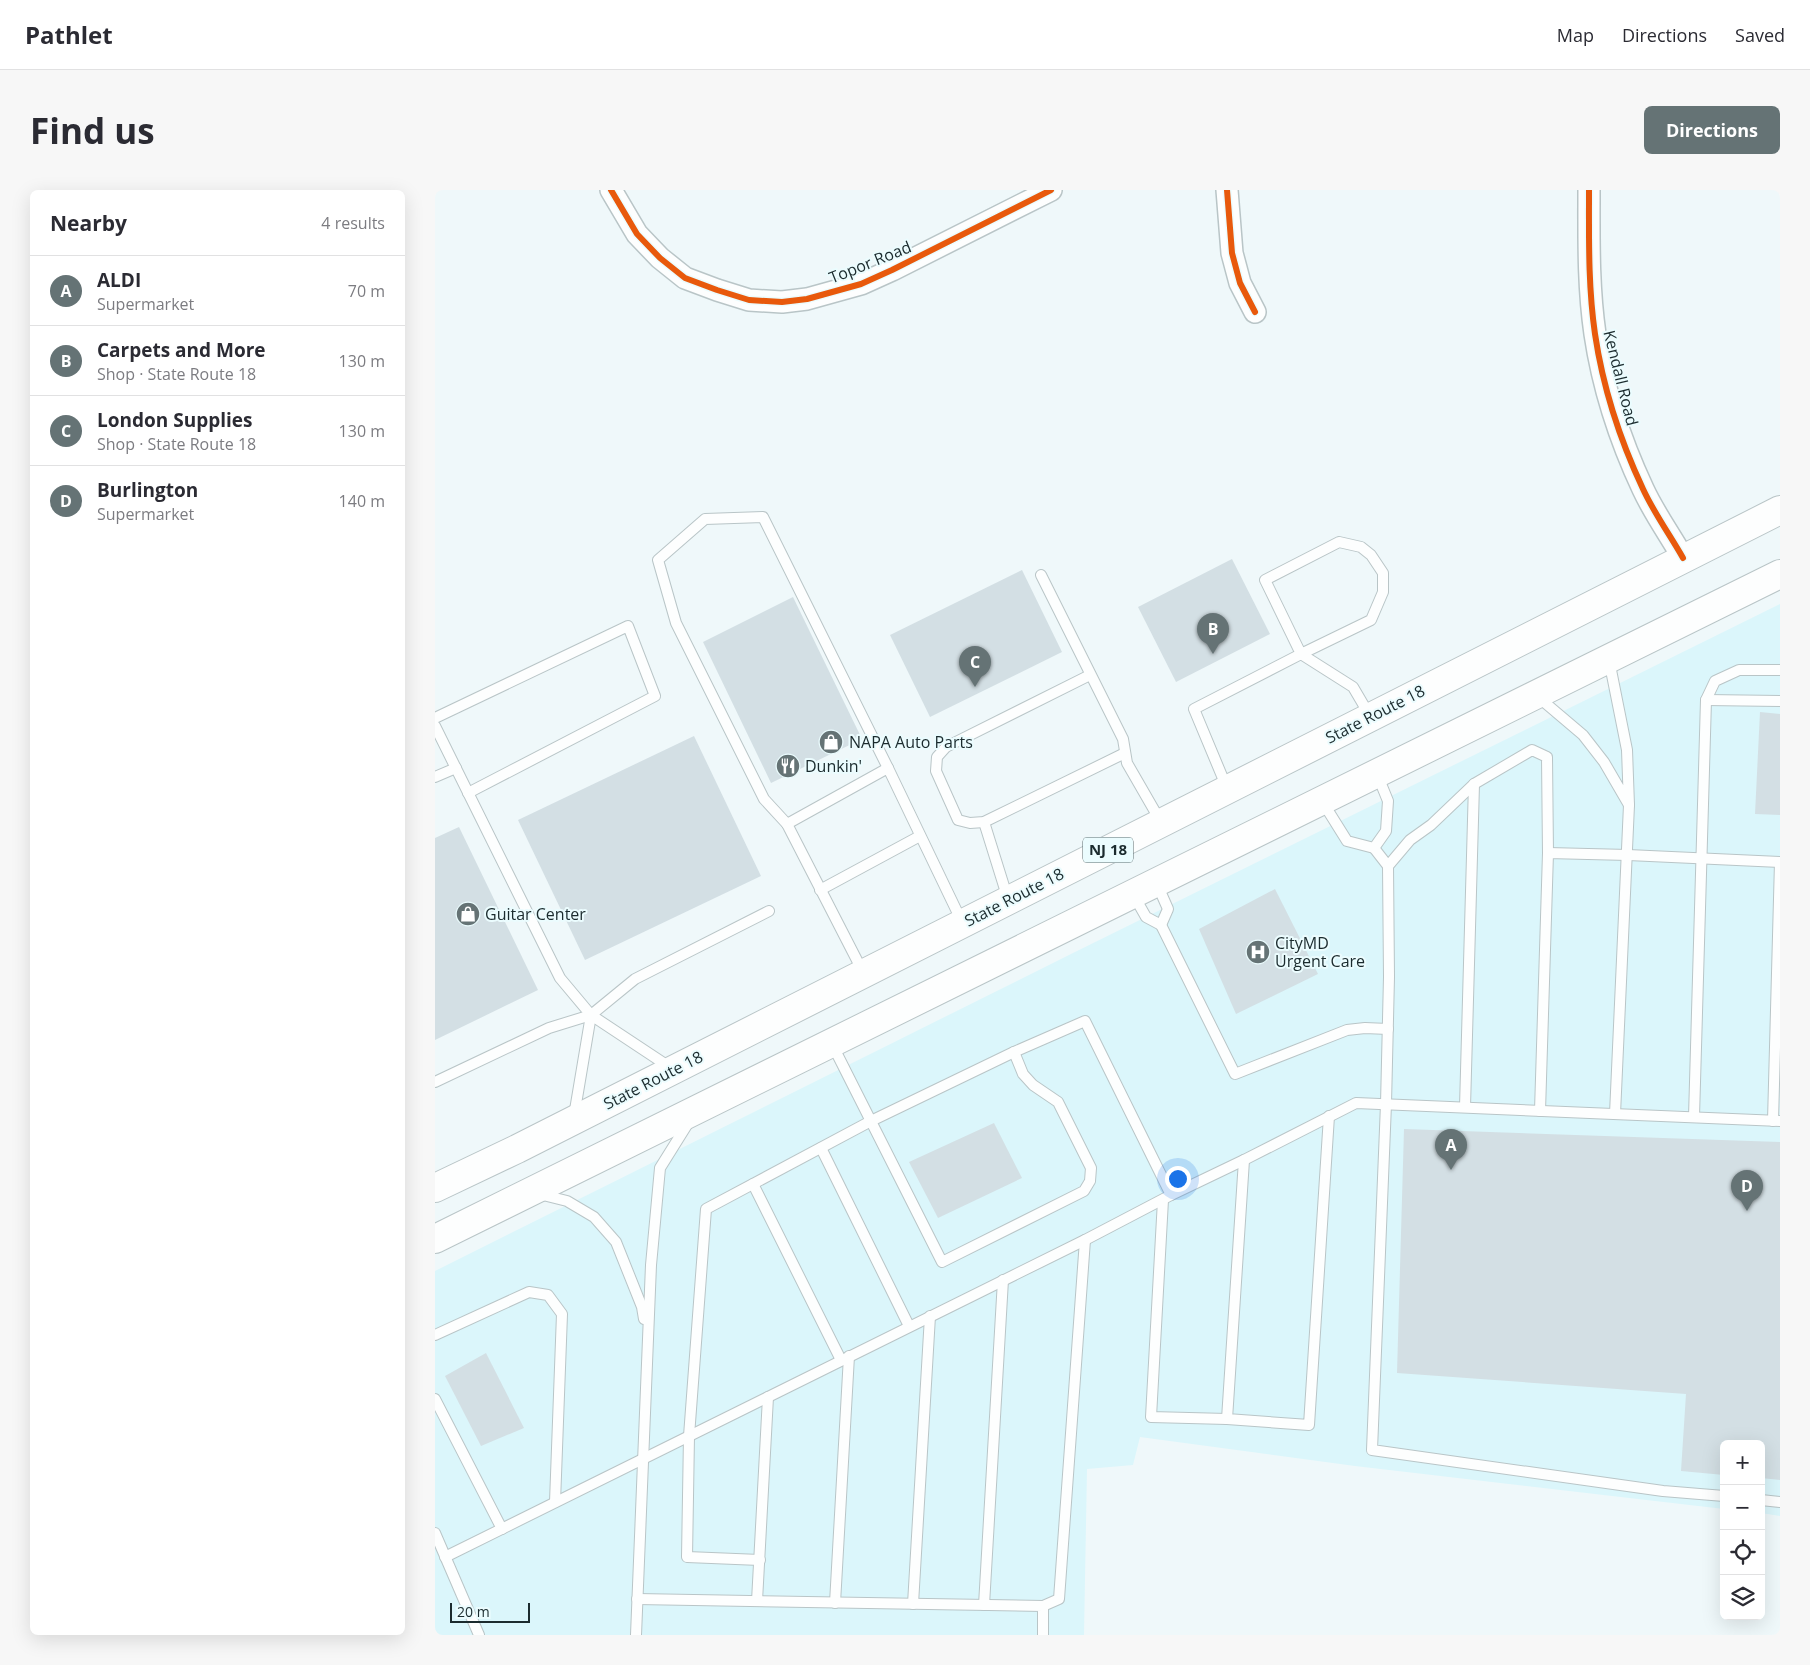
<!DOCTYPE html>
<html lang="en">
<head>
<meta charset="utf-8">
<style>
  body { margin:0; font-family:"Open Sans",sans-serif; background:#f7f7f7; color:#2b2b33 }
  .controls { position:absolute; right:15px; bottom:15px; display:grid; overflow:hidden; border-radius:8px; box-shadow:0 5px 20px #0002 }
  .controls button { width:45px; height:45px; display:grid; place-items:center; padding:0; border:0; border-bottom:1px solid #e1e1e2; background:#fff; color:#2b2b33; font:25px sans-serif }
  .scale { position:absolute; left:15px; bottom:12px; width:80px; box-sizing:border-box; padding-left:5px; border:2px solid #1b2b2e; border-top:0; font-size:14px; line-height:18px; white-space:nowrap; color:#1b2b2e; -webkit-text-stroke:4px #ebfcfe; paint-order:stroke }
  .you { position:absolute; left:742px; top:988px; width:18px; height:18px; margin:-12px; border:4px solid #fff; border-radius:50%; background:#1a73e8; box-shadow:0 0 0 8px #1a73e833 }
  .badge { display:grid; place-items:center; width:32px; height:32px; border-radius:50%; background:#657375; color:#fff; font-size:16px; font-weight:700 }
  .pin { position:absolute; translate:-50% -41px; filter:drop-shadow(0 1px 2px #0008) }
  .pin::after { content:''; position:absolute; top:26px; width:18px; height:15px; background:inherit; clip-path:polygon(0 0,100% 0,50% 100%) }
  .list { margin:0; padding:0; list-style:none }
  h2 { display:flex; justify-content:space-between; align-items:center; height:65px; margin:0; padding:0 20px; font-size:21px }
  h2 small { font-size:16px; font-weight:400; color:#7c7c81 }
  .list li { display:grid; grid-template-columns:32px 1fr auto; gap:15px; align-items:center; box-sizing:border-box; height:70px; padding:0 20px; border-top:1px solid #e1e1e2 }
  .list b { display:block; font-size:19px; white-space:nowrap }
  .list p { margin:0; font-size:16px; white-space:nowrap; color:#7c7c81 }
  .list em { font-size:16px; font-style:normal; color:#7c7c81 }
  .icon { flex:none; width:28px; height:28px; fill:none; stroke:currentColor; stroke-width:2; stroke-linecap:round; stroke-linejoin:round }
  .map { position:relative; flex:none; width:1345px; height:1445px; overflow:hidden; border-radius:8px }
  header { display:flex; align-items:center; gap:30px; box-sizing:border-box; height:70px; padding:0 25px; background:#fff; border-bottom:1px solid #e1e1e2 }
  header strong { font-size:24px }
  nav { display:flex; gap:28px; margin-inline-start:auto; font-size:18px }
  .intro { display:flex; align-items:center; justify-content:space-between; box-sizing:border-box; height:120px; padding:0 30px }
  h1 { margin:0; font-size:35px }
  .button { padding:12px 22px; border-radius:8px; background:#657375; color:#fff; font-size:18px; font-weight:700 }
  main { display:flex; gap:30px; padding:0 30px }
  aside { flex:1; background:#fff; border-radius:8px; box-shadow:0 5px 20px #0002 }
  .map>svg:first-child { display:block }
  .built { fill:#dbf6fb }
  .building { fill:#d3dfe4 }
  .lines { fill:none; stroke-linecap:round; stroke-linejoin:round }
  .lane-casing { stroke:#b9c5c7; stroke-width:12 }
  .street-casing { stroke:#b9c5c7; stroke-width:24 }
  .highway-casing { stroke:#b9c5c7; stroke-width:30 }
  .lane { stroke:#fdfefe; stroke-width:10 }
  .street { stroke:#fdfefe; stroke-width:21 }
  .highway { stroke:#fdfefe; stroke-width:28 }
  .cycleway-casing { stroke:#ebfcfe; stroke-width:9 }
  .cycleway { stroke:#e8590c; stroke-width:6 }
  .labels { text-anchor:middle; stroke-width:4; stroke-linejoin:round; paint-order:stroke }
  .shield { fill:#ebfcfe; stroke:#596a6c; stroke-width:1 }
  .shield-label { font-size:15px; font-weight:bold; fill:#1b2b2e }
  .street-label { font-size:16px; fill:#1b2b2e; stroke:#ebfcfe }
  .poi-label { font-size:16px; fill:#1b2b2e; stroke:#ebfcfe; text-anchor:start }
</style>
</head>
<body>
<header>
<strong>Pathlet</strong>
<nav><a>Map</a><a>Directions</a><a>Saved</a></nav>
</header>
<div class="intro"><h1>Find us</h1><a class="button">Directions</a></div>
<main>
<aside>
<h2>Nearby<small>4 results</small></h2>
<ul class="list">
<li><span class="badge">A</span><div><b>ALDI</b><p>Supermarket</p></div><em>70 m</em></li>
<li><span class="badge">B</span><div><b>Carpets and More</b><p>Shop · State Route 18</p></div><em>130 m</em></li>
<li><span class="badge">C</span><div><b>London Supplies</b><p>Shop · State Route 18</p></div><em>130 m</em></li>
<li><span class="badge">D</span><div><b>Burlington</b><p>Supermarket</p></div><em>140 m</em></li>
</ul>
</aside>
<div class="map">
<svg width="1345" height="1445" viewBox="0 0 1345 1445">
  <rect width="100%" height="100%" fill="#eff8fa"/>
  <polygon class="built" points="1345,414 1345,1326 1326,1323 1326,1254 1289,1254 1289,1319 920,1276 705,1247 698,1275 652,1279 649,1445 0,1445 0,1081 636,764"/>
  <g class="building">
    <polygon points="797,369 835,444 741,492 703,417"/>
    <polygon points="587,380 627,462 495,527 455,445"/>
    <polygon points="358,407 427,549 336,593 268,452"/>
    <polygon points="1325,522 1345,524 1345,625 1320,624"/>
    <polygon points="259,546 326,686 150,770 83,630"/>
    <polygon points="24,637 103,800 0,850 0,648"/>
    <polygon points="840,699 883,784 801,824 764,739"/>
    <polygon points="559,933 587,988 503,1028 474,972"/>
    <polygon points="969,939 1345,952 1345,1290 1326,1288 1326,1254 1289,1254 1289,1285 1246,1281 1251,1204 962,1183"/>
    <polygon points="51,1163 89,1238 46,1256 10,1186"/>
  </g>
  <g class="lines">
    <g class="lane-casing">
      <g id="lane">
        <polyline points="606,385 688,549 692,573 726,632"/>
        <polyline points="655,485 511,557 502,567 501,581 523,630 535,633 549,632 690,563"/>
        <polyline points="1102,506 1148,545 1169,572 1194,615 1192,560 1174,470"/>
        <polyline points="1271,510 1345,511"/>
        <polyline points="0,528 193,436 220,506 33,603"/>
        <polyline points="0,536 125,788 156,825"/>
        <polyline points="0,587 21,578"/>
        <polyline points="792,598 759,519 866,464 830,390 904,352 926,357 936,365 948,383 948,402 936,430 866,464 918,497 935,526"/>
        <polyline points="887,611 912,651 939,658 951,641 953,611 942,584"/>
        <polyline points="549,632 573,709"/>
        <polyline points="352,634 329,609 241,433 223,370 270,329 328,327 453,578"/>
        <polyline points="939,658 953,676"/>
        <polyline points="1113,663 1112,567 1097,560 1039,594 996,635 975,650 953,676 954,787 951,914 937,1260 1228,1301 1289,1306"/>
        <polyline points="385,700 485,646"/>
        <polyline points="698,704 711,727 726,735 733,719 722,694"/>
        <polyline points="726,735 800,884 912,840 930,838 953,839"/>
        <polyline points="428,782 352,634 453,578 527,732"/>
        <polyline points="397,854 507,1072 649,1001 655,991 656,978 623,912 598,895 588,884 579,862"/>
        <polyline points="0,892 114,838 156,825 200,789 334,721"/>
        <polyline points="1030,917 1039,594"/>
        <polyline points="1105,921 1113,663 1193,665 1345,672"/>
        <polyline points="1180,924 1194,615"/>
        <polyline points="139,926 156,825 236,878"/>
        <polyline points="1259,927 1271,510 1280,491 1304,480 1345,480"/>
        <polyline points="1338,931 1345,672"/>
        <polyline points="386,958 474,1136"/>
        <polyline points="809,970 792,1229 874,1235 894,926"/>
        <polyline points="318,994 406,1170"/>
        <polyline points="104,1004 132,1011 159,1027 181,1052 207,1117 209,1129"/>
        <polyline points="728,1010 716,1227 792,1229"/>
        <polyline points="0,1145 94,1102 113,1105 127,1124 120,1312"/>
        <polyline points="0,1209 67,1339"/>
        <polyline points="1326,1310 1345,1312"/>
        <polyline points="0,1343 44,1445"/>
        <polyline points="10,1367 650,1050 736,1005 809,970 921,913 1345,931"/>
        <polyline points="325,1370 252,1367 254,1246 271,1019 436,931 579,862 650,831 736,1005"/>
        <polyline points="202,1409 608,1416 608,1445"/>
        <polyline points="322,1411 333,1207"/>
        <polyline points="400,1413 414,1166"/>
        <polyline points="478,1414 495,1126"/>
        <polyline points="549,1415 568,1090"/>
        <polyline points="608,1416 624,1409 650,1050"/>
        <polyline points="201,1445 216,1075 225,978 255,930"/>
      </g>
    </g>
    <g class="street-casing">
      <g id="street">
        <polyline points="176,0 202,44 225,68 250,88 282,100 314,110 347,112 372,109 426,94 457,80 616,0"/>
        <polyline points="792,0 797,63 805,93 820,122"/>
        <path d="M 1154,0 C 1154,48 1153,96 1160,144 C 1168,198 1185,250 1208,299 C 1219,323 1235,345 1248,368"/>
      </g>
    </g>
    <g class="highway-casing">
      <g id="highway">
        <polyline points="0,998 82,959 1345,320"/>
        <polyline points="0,1049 1345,384"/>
      </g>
    </g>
    <use href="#lane" class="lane"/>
    <use href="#street" class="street"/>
    <use href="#highway" class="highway"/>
    <g class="cycleway-casing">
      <g id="cycleway">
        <polyline points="176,0 202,44 225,68 250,88 282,100 314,110 347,112 372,109 426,94 457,80 616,0"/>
        <polyline points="792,0 797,63 805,93 820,122"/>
        <path d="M 1154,0 C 1154,48 1153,96 1160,144 C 1168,198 1185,250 1208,299 C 1219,323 1235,345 1248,368"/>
      </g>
    </g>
    <use href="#cycleway" class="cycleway"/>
  </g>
  <defs>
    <g id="shop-disc" transform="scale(1.25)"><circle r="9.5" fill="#657375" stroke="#ebfcfe"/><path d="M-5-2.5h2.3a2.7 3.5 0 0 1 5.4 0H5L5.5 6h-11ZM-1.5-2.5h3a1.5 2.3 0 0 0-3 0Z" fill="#fff"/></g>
    <g id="restaurant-disc" transform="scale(1.25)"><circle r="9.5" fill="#657375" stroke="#ebfcfe"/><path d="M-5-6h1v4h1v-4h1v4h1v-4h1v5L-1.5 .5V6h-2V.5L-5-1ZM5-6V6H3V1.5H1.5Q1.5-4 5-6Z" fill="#fff"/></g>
    <g id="hospital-disc" transform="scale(1.25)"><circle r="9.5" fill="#657375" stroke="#ebfcfe"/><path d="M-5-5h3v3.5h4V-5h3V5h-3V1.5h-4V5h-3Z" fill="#fff"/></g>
  </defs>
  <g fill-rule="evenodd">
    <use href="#shop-disc" x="396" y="552"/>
    <use href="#restaurant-disc" x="353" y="576"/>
    <use href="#shop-disc" x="33" y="724"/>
    <use href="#hospital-disc" x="823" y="762"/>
  </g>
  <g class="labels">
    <rect class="shield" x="648" y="647.5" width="50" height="25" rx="4"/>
    <g class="shield-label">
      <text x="673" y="665">NJ 18</text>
    </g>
    <g class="street-label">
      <text transform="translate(435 72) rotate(-22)" y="6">Topor Road</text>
      <text transform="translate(1186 188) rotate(76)" y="6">Kendall Road</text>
      <text transform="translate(940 524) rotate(-27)" y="6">State Route 18</text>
      <text transform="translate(579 707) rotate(-27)" y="6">State Route 18</text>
      <text transform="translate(218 890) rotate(-27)" y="6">State Route 18</text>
    </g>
    <g class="poi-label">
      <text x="414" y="558">NAPA Auto Parts</text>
      <text x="370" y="582">Dunkin'</text>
      <text x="50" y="730">Guitar Center</text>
      <text x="840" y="759">CityMD<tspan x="840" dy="18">Urgent Care</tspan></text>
    </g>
  </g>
</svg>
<div class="controls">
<button>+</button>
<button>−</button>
<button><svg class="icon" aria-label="locate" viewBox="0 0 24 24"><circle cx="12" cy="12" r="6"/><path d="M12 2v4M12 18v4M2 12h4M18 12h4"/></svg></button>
<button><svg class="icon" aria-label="layers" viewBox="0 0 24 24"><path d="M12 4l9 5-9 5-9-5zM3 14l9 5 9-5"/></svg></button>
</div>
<div class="scale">20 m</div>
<div class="you"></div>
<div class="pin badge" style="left:1016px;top:980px">A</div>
<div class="pin badge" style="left:778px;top:464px">B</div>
<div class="pin badge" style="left:540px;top:497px">C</div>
<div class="pin badge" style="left:1312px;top:1021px">D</div>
</div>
</main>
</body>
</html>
